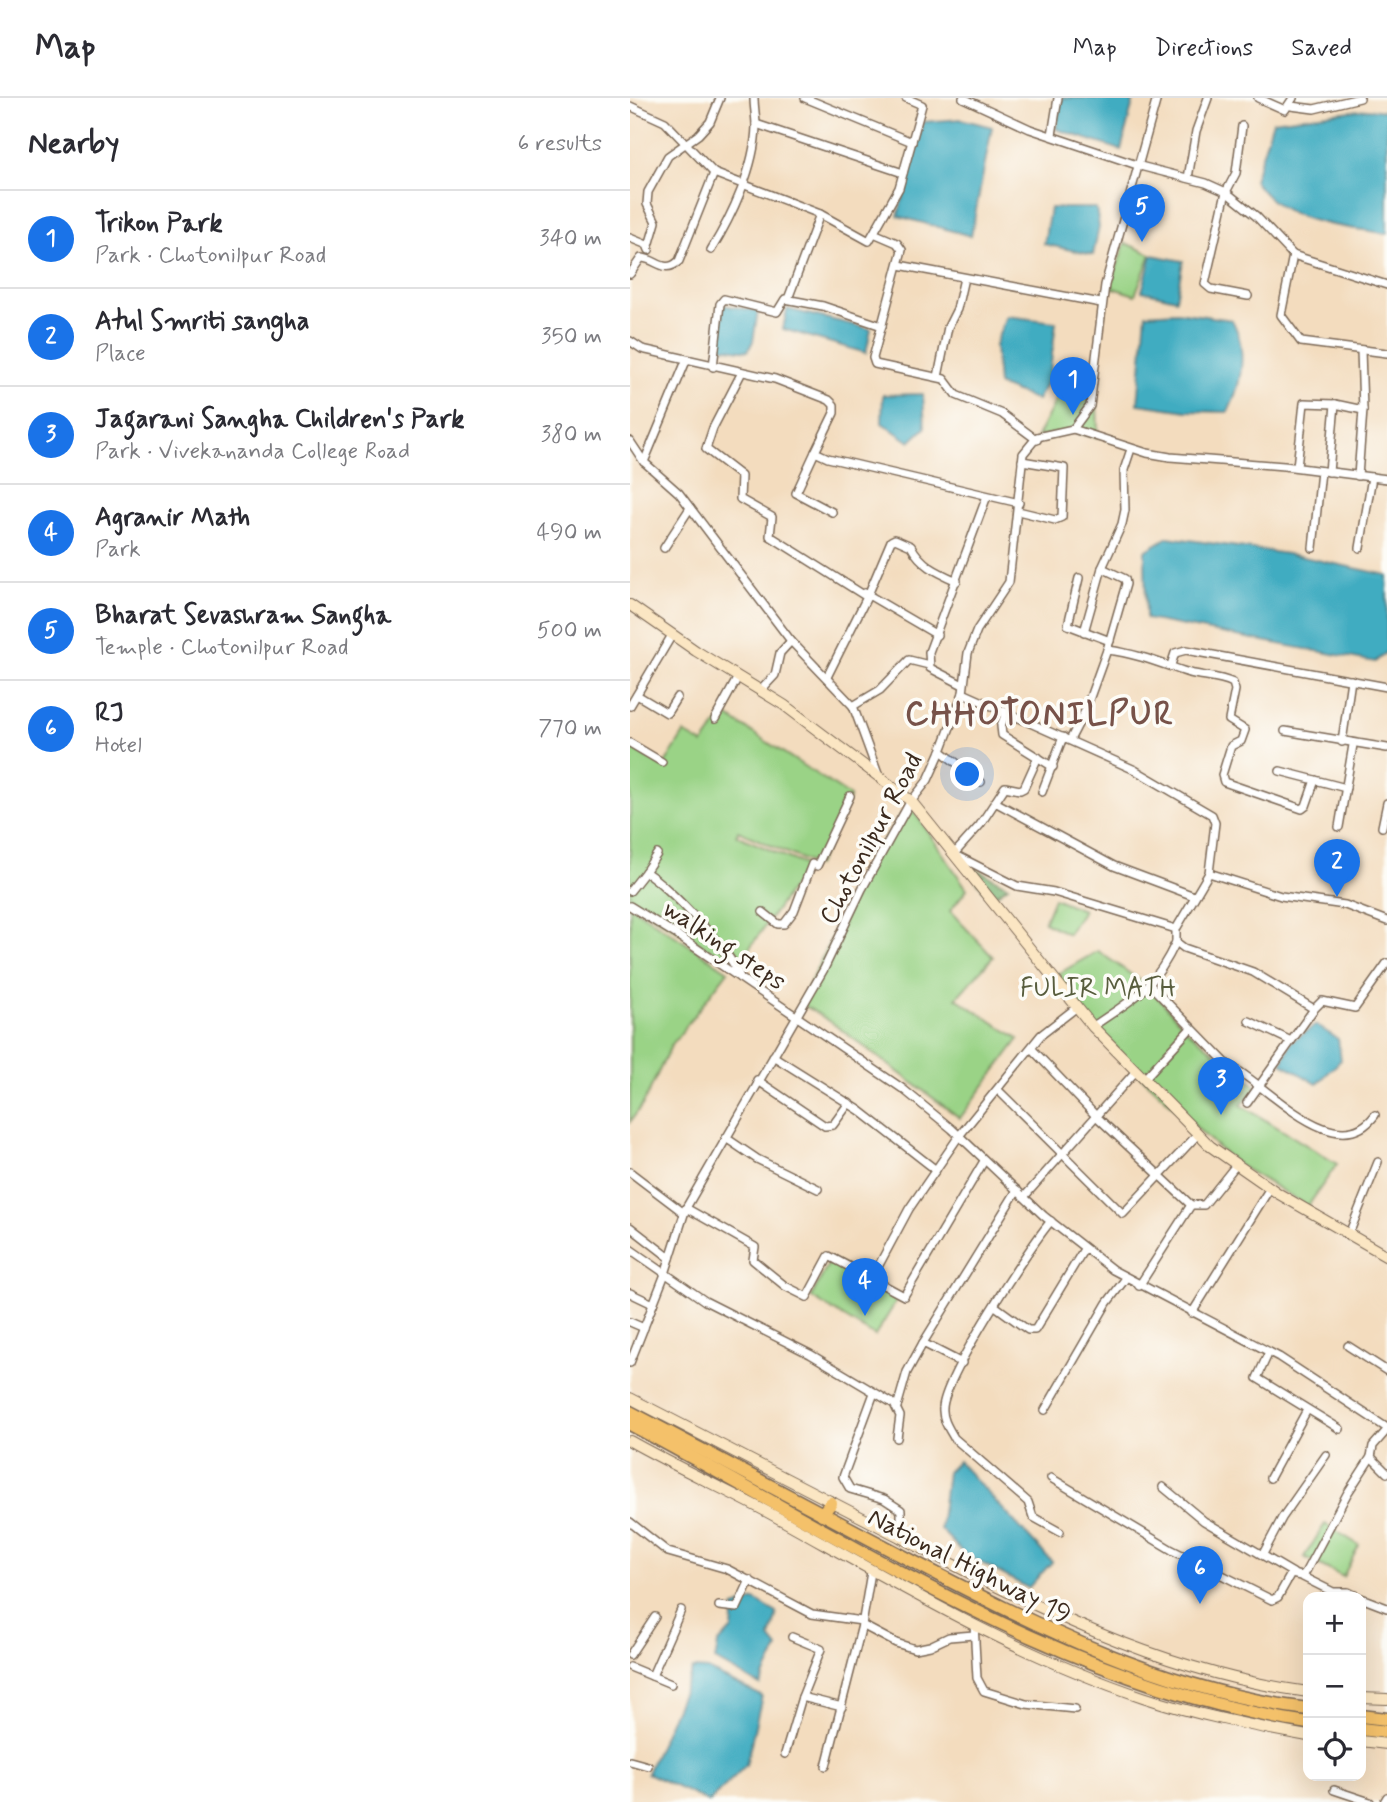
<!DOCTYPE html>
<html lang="en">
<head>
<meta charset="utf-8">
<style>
  body { margin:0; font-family:Mynerve,sans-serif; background:#f7f7f7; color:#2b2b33 }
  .controls { position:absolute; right:21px; bottom:21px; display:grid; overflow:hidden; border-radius:14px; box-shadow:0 7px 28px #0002 }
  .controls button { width:63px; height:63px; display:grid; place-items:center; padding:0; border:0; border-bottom:2px solid #e1e1e2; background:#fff; color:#2b2b33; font:35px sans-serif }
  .you { position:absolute; left:338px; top:677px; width:24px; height:24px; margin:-18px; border:5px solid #fff; border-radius:50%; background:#1a73e8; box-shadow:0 0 0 10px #1a73e833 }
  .badge { display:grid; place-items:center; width:46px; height:46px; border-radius:50%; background:#1a73e8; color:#fff; font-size:23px; font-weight:700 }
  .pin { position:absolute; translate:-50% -58px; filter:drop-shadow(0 2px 4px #0008) }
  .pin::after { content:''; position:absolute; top:37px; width:24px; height:21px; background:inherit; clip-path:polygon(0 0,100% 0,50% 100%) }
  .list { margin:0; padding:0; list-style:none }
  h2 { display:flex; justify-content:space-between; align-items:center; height:91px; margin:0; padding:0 28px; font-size:30px }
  h2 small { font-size:23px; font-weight:400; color:#7c7c81 }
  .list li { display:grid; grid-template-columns:46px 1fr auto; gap:21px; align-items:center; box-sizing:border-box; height:98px; padding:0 28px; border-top:2px solid #e1e1e2 }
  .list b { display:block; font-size:26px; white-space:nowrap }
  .list p { margin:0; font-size:23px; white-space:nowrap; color:#7c7c81 }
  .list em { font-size:23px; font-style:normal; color:#7c7c81 }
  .icon { flex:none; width:38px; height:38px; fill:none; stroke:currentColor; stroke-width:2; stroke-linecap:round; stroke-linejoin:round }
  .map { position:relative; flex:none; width:757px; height:1704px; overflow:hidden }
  header { display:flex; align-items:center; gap:42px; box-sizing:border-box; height:98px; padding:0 35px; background:#fff; border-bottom:2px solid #e1e1e2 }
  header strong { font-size:33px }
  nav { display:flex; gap:38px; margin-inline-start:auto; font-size:24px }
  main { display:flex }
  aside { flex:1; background:#fff }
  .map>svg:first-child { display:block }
  .green { fill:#9ad386; stroke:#6a7e52; stroke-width:2 }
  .forest { fill:#7bb573; stroke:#5b7048; stroke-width:2 }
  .water { fill:#41acc1; stroke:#3e6b70; stroke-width:2 }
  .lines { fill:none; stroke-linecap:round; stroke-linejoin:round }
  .street-casing { stroke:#7b6856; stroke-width:10 }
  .secondary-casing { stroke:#7b6856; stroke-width:12 }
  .highway-casing { stroke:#7b6856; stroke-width:15 }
  .street { stroke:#fff; stroke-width:7 }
  .secondary { stroke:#fbe6c3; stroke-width:10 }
  .highway { stroke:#f4c16a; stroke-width:12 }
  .labels { text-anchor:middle; stroke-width:7; stroke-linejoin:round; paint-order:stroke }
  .street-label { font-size:26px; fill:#3b2a1e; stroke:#fdfcf7 }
  .park-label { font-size:26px; fill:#585d3d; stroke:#fdfcf7 }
  .district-label { font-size:33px; font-weight:bold; letter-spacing:2px; fill:#775249; stroke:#fdfcf7 }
</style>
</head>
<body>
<header>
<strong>Map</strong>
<nav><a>Map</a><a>Directions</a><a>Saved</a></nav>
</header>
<main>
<aside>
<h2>Nearby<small>6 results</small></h2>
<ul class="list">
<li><span class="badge">1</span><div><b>Trikon Park</b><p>Park · Chotonilpur Road</p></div><em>340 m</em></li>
<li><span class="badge">2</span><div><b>Atul Smriti sangha</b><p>Place</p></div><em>350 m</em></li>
<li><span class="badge">3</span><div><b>Jagarani Sangha Children's Park</b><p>Park · Vivekananda College Road</p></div><em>380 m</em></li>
<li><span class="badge">4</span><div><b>Agranir Math</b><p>Park</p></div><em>490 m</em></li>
<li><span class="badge">5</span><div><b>Bharat Sevashram Sangha</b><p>Temple · Chotonilpur Road</p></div><em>500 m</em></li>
<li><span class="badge">6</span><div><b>RJ</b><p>Hotel</p></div><em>770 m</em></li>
</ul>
</aside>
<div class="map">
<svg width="757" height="1704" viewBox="0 0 757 1704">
  <rect width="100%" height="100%" fill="#fdfcf7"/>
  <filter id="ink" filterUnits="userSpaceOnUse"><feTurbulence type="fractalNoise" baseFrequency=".0143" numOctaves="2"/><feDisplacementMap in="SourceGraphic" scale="14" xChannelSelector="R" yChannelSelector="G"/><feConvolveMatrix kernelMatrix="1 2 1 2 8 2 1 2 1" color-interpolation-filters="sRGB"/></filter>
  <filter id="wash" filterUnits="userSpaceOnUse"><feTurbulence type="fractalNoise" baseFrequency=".00686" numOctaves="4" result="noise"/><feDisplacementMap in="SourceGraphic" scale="28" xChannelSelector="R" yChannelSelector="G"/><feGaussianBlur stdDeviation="1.57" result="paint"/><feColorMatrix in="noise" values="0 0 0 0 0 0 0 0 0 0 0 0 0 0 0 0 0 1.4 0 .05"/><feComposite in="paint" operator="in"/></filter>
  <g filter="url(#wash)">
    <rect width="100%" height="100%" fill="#f3dcbe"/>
    <g class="green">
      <polygon points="495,145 521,156 505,197 480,189"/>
      <polygon points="428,298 467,302 468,340 438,333 407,339"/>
      <polygon points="94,616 220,698 187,768 108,733 106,737 177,768 107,868 0,804 0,649 33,669 54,635 73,646"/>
      <polygon points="279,706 337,791 320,813 363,859 326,900 389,941 330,1020 201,924 170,905 240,760"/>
      <polygon points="424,800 453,812 438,836 414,824"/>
      <polygon points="0,808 98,873 41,948 13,1006 0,1024"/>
      <polygon points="468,853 519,889 556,931 627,989 611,1007 707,1066 678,1108 607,1066 584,1046 511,978 423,879"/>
      <polygon points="201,1161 269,1199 245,1238 181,1199"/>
      <polygon points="695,1426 729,1447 713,1479 674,1459"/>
    </g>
    <polygon class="forest" points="332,763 378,788 360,801"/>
    <g class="water">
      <polygon points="431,0 504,0 491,52 426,31"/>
      <path d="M 737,11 L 757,13 L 757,136 C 709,127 652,127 624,82 L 643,23 Z"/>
      <polygon points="331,21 362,29 341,138 268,118 293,24"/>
      <polygon points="420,110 466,110 469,129 463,157 414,146"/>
      <polygon points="522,157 553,163 546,201 512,193"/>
      <polygon points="93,207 128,213 123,243 118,253 90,249"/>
      <polygon points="157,211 241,231 236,255 153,231"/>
      <path d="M 547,214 L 602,222 C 618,251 612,286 598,314 L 557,313 L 508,306 L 516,216 Z"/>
      <polygon points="376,218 426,224 419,281 407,302 368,287 365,247"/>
      <polygon points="293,296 295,330 280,344 252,325 253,297"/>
      <polygon points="538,439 664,457 757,477 757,554 745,564 516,521 515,453"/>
      <polygon points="686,927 708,941 711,962 687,986 652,965 661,944"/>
      <polygon points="328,1363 422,1464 398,1490 333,1455 310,1431 317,1374"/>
      <polygon points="125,1502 147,1515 140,1540 148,1550 130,1587 85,1562 88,1546 102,1531 104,1509"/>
      <polygon points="63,1571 78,1572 132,1598 116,1667 79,1704 17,1675"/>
    </g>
  </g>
  <g filter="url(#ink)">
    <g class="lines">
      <g class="street-casing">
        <g id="street">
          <polyline points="175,0 282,44"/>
          <polyline points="333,0 400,31 510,68 576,85 596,94 626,118 663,157 757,187"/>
          <polyline points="628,0 655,12 663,0"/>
          <polyline points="0,8 35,24 84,75 190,116 239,143 269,90 292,7 276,0"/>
          <polyline points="661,8 684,11 730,0"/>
          <polyline points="126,26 273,75"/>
          <polyline points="612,28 606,75 596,94 575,186 581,191 618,198"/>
          <polyline points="422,37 428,0"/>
          <polyline points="558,80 566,33 578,0"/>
          <polyline points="246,136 267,145 272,152 243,260 245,266 314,281 326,297 372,316 407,342"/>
          <polyline points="0,140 17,147 19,152"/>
          <polyline points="19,148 26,124 17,106 18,94 38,58 68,37 80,24 90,0"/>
          <path d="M 81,152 C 102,118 125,69 126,28 C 126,19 124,9 124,0"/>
          <polyline points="663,157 651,217 671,244 757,255"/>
          <polyline points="269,167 471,205"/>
          <path d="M 0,176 L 11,160 C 26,160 34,177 49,163 L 84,75"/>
          <polyline points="158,201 190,116"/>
          <polyline points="0,243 12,251 145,281 199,302 204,307 204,315 185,354 198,360 389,405"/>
          <polyline points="83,269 90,206 94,201 147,214 155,201 193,208 252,228"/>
          <polyline points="112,274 83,330 76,351 111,378 110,401 142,419 140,438 237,499 197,579"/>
          <polyline points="308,279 318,229 327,211 334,180"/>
          <polyline points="443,331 517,355 540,359 654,368 757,381"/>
          <polyline points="0,343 14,364 49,395 161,543 223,608 248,676"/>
          <polyline points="185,354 166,395 202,414"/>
          <polyline points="14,364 56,263"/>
          <polyline points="667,369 674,305 705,306 733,312"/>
          <polyline points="699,374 705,306"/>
          <polyline points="728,378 733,312 731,252"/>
          <polyline points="388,413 425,422 432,419 434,370 392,363"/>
          <polyline points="34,450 60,410"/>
          <polyline points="683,450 691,373"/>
          <polyline points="730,450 742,379"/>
          <polyline points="472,470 495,481 496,486 477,552"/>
          <polyline points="449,480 438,527 480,543"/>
          <polyline points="235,495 307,537"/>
          <path d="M 238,497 L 261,443 L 265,441 L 281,448 C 291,467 307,474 327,483"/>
          <polyline points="454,534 472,470 492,426 495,412 494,372 501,351"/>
          <polyline points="541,567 545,555 556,552 757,589"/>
          <polyline points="331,586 300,570 299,554 357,398"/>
          <polyline points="131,592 145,577 150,555 161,543"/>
          <polyline points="333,595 505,672 582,717 585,725 579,775 546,831 546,844 554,850 623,874 684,911 617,1005"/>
          <polyline points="7,597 37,615 47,599"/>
          <polyline points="0,608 42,537"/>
          <polyline points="223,608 250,592 279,562 299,567"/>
          <polyline points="376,614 371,628 372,637 423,669"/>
          <polyline points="85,621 108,579"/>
          <polyline points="655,633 757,650"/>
          <path d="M 440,642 L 455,613 L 477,552 C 504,555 527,564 553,573 C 569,579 587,577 603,585 L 605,592 L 599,622 L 615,632 L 611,643 L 601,648 L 592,677 L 594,684 L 672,711 L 676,708 L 685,682"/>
          <polyline points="712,644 721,582"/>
          <polyline points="0,645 32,664"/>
          <polyline points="311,653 351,684"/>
          <polyline points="408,659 394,690 390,692 375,689 350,727 324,756 387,788 424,794 546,831"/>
          <polyline points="650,673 716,690"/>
          <polyline points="412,694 433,639"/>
          <polyline points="365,704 484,768 564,798"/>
          <polyline points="709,729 723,647"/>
          <polyline points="752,729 757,705"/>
          <polyline points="187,768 220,698"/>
          <polyline points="15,774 27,756"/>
          <polyline points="579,775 651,798 715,807 757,823"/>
          <path d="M 0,793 L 15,774 C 35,784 107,860 110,880"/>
          <polyline points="0,808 47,837 273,991 322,1031 414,1118 483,1172 649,1259 757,1330"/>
          <polyline points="133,814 148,826 154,826 164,813 182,766"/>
          <path d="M 520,887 L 597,966 C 636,985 706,1070 745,1017"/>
          <polyline points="684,911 692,903 725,910 757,865"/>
          <polyline points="619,923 661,943"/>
          <path d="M 462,929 C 505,899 523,893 546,844"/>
          <polyline points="402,951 466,1018 561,1107 574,1107 606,1067"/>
          <polyline points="143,958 229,1012 306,1072"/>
          <polyline points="514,981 561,930"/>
          <polyline points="127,982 195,1028 203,1027 219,1005"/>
          <polyline points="369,993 493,1116 568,1036"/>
          <polyline points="96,1040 127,1061 188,1091"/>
          <polyline points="0,1074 54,1115"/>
          <polyline points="394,1099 506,973"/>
          <polyline points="56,1110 125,1149 123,1162 155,1188 177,1199 199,1158 274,1198 354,1063"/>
          <path d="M 421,1123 C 398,1150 314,1280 313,1310 C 312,1321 319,1331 324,1340 L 398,1404 L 403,1419 L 430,1434"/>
          <polyline points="0,1129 40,1160"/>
          <polyline points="719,1136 748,1064"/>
          <polyline points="0,1151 75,1203 180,1256 264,1306 270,1318 267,1340"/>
          <polyline points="242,1180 279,1111 329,1038 411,937 447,909"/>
          <polyline points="509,1188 561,1107"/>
          <polyline points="0,1195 23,1206"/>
          <polyline points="365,1208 398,1232 405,1232 454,1151"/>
          <polyline points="562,1215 640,1090"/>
          <polyline points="0,1224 14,1230"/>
          <polyline points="293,1245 332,1265"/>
          <polyline points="718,1248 757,1273"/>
          <polyline points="639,1254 627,1280 710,1331"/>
          <polyline points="0,1265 35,1176 56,1110 194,871 232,791 279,706 298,682 311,653 333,595 338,555 347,532 379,484 393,356 407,339 443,331 460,308 475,187 527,0"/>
          <polyline points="244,1295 213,1379 220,1391 254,1401 271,1412 271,1424 265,1437"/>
          <polyline points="267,1309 277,1274 293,1245 387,1092"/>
          <polyline points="415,1312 477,1205 496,1180"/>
          <polyline points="757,1332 743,1348 741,1359 757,1375"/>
          <polyline points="421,1380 542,1452 642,1502 648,1499 661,1476 671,1478 675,1475 717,1396 741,1359"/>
          <polyline points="640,1380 677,1312"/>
          <polyline points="533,1389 574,1423 663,1475"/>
          <polyline points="0,1424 38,1454 97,1471 182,1516 232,1523"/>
          <polyline points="633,1456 652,1420 696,1357"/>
          <polyline points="671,1478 703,1494 718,1494 729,1499"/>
          <polyline points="731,1500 757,1510"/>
          <polyline points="89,1508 107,1510 120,1482"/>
          <polyline points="344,1526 347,1580 354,1593 396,1606 445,1611"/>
          <polyline points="232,1527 266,1545 285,1551 300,1548 319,1539 344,1537"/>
          <polyline points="162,1539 191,1551 172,1599"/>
          <polyline points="0,1557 25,1519"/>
          <polyline points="0,1569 41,1586"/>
          <polyline points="22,1578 51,1512"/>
          <polyline points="155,1656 172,1599 212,1609"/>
          <polyline points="0,1663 18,1668"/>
          <polyline points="196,1668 232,1527 241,1474"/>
          <polyline points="704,1692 740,1704"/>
          <polyline points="754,1704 757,1699"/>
        </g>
      </g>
      <g class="secondary-casing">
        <g id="secondary">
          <polyline points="0,507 66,553 154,607 281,703 463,929 580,1048 649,1096 757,1158"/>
          <path d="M 0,1300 C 88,1345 176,1391 264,1436 C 397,1505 528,1574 678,1594"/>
          <path d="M 0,1343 C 46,1369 95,1391 141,1416 C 262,1483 381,1555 513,1599 C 566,1617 623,1628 678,1638"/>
          <polyline points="731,1600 757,1601"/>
          <polyline points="731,1643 757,1646"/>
        </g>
      </g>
      <g class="highway-casing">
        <g id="highway">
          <path d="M 0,1314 C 94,1364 188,1414 282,1463 C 408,1529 535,1593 678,1611"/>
          <path d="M 0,1326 C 215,1439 435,1589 678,1625"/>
          <polyline points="192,1416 201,1405"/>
          <polyline points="731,1618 757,1621"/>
          <polyline points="731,1631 757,1634"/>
        </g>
      </g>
      <use href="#street" class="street"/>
      <use href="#secondary" class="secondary"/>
      <use href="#highway" class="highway"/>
    </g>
  </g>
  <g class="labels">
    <g class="street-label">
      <text transform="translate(240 740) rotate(-62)" y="9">Chotonilpur Road</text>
      <text transform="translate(95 846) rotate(34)" y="9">walking steps</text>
      <text transform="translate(340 1467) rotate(27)" y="9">National Highway 19</text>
    </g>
    <g class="park-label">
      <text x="468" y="898">FULIR MATH</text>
    </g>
    <g class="district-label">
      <text x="410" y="626">CHHOTONILPUR</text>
    </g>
  </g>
</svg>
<div class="controls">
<button>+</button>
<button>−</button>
<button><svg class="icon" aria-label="locate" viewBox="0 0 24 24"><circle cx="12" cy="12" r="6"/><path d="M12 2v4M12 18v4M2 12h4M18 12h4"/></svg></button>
</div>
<div class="you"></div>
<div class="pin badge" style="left:443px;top:317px">1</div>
<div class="pin badge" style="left:707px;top:799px">2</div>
<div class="pin badge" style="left:591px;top:1017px">3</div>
<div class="pin badge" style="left:235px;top:1218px">4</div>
<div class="pin badge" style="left:512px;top:144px">5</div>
<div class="pin badge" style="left:570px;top:1506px">6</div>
</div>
</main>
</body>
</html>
